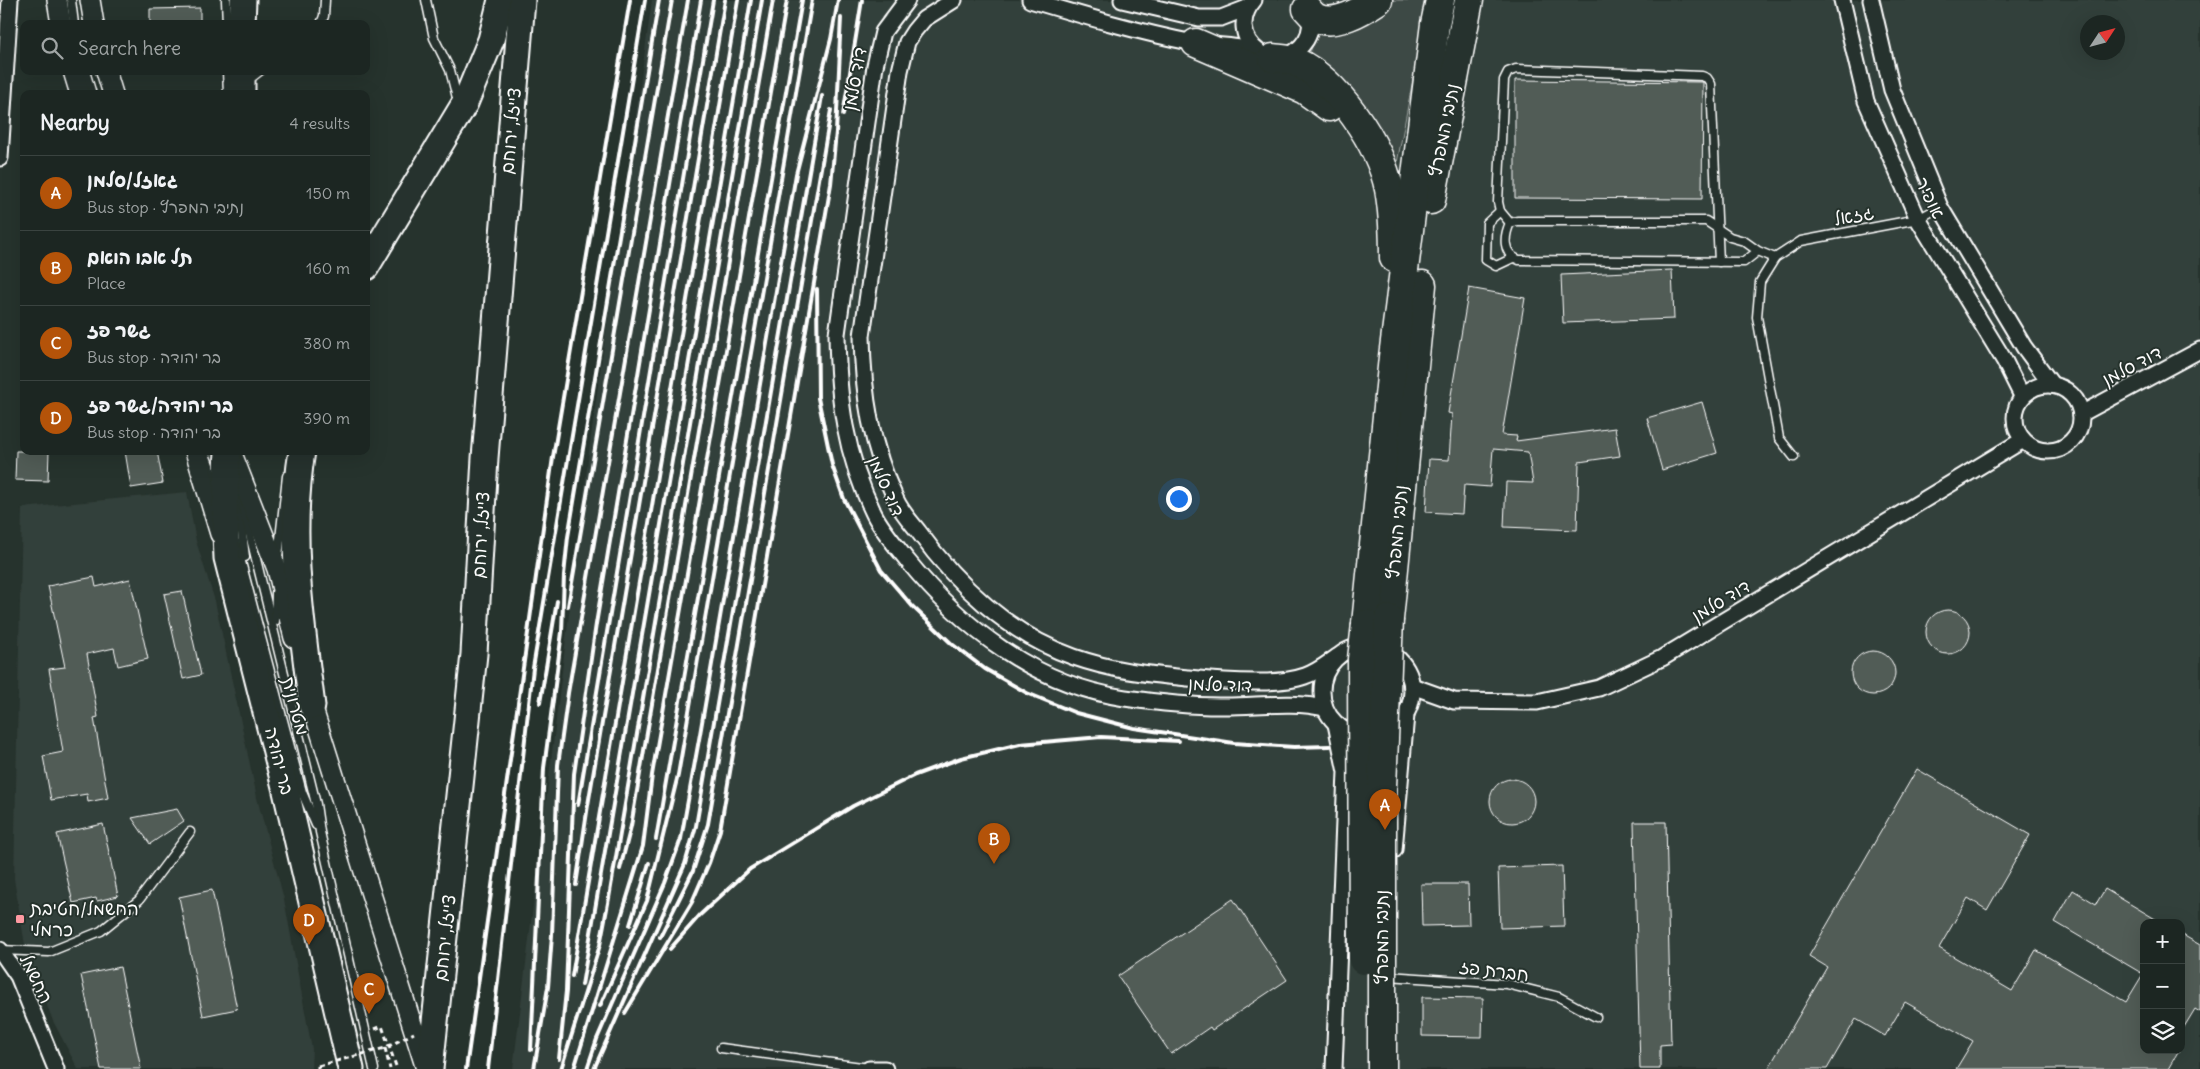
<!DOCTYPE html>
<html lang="en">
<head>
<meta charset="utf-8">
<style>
  body { margin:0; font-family:Delius,"Playpen Sans Hebrew",sans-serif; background:#252e2a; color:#f1f3f6 }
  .controls { position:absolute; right:15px; bottom:15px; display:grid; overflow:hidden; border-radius:10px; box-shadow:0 5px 20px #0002 }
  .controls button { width:45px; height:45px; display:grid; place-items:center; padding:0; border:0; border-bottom:1px solid #3a4340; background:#1c2622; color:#f1f3f6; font:25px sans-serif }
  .compass { position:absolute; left:2080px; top:15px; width:45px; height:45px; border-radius:50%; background:#1c2622; box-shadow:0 5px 20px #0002; rotate:54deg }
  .you { position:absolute; left:1178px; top:498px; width:18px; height:18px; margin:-12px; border:4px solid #fff; border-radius:50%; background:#1a73e8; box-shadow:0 0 0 8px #1a73e833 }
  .badge { display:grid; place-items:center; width:32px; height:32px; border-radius:50%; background:#b45309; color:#fff; font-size:16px; font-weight:700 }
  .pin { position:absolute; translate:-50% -41px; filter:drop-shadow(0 1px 2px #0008) }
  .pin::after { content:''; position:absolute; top:26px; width:18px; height:15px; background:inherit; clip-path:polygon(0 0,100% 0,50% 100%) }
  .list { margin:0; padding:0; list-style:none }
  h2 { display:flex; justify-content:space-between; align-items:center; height:65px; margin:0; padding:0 20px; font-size:21px }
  h2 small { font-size:16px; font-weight:400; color:#a0a5a5 }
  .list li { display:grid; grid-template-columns:32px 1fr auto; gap:15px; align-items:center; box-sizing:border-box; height:75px; padding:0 20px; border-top:1px solid #3a4340 }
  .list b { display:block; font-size:19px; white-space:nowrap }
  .list p { margin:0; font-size:16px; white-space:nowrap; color:#a0a5a5 }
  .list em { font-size:16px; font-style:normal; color:#a0a5a5 }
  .icon { flex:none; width:28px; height:28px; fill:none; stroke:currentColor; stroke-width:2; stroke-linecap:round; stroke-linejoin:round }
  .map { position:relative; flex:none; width:2200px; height:1069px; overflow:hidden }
  .search { position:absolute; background:#1c2622; box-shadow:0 5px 20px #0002; left:20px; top:20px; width:350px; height:55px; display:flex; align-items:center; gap:12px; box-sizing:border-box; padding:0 18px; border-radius:10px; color:#a0a5a5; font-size:19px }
  .panel { position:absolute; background:#1c2622; box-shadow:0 5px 20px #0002; left:20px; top:90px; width:350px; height:365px; border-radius:10px }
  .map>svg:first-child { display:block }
  .built { fill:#333f3a; fill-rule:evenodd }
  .green { fill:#3e4944; stroke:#9ea4a2 }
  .building { fill:#515c57; stroke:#fff }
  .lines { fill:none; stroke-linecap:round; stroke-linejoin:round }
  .service-casing { stroke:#fff; stroke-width:11 }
  .minor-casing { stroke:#fff; stroke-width:19 }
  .tertiary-casing { stroke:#fff; stroke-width:22 }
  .trunk-casing { stroke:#fff; stroke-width:29 }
  .motorway-casing { stroke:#fff; stroke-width:31 }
  .path { stroke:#fff; stroke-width:3; stroke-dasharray:5 4; stroke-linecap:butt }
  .service { stroke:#26332d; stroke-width:8 }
  .minor { stroke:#26332d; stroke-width:15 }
  .tertiary { stroke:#26332d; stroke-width:19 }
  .trunk { stroke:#26332d; stroke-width:25 }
  .motorway { stroke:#26332d; stroke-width:28 }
  .rail { stroke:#fff; stroke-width:4 }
  .motorway-bridge-casing { stroke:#fff; stroke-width:31; stroke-linecap:butt }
  .path-bridge { stroke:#fff; stroke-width:3; stroke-dasharray:5 4; stroke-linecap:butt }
  .motorway-bridge { stroke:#26332d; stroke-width:28 }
  .poi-dot { fill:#ff9aa2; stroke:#26332d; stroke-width:2 }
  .labels { text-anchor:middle; stroke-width:4; stroke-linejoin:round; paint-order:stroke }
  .street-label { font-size:18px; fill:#fff; stroke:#26332d }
  .poi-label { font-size:18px; fill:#fff; stroke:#26332d; text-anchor:start }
</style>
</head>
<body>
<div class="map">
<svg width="2200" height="1069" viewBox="0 0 2200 1069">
  <rect width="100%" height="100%" fill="#26332d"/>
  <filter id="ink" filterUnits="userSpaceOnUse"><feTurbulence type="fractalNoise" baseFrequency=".02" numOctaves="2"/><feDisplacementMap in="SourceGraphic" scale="10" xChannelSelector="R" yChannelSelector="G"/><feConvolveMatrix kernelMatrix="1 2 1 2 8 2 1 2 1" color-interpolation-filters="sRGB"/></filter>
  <g filter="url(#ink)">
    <g class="built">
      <path d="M 652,0 L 2200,0 L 2200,1069 L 513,1069 L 590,444 ZM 2088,22 L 2118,22 L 2118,52 L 2088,52 ZM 2144,923 L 2181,923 L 2181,1050 L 2144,1050 Z"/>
      <polygon points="187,492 196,541 215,601 258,802 284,899 312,1049 311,1069 78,1069 53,1021 26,951 14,879 22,508"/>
    </g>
    <polygon class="green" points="1393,0 1428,0 1397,163 1376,128 1307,59 1320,29 1383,10"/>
    <g class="building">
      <polygon points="200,8 200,24 150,24 150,9"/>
      <polygon points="1515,80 1703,82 1702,199 1515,198"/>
      <polygon points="1672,270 1674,319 1563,323 1561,275"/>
      <polygon points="1469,288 1525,298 1502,435 1517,436 1516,441 1615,428 1620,456 1579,462 1577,530 1504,527 1506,482 1533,483 1528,452 1493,449 1490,487 1464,485 1462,514 1426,512 1429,459 1449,460 1452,414 1448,413"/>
      <polygon points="1702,402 1717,453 1662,470 1647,418"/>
      <polygon points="16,451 49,451 48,481 15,480"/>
      <polygon points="125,451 157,451 163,483 131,488"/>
      <polygon points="94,577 96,587 130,579 148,659 118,666 114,648 87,654 98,717 94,718 108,798 88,802 87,794 51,800 43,756 63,752 49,669 65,667 48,586"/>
      <polygon points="182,591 201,675 183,679 164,594"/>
      <circle cx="1948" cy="632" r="22"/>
      <circle cx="1873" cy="673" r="22"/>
      <polygon points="1917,769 2030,835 1987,910 1968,898 1939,948 2012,991 2036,950 2126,1002 2143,974 2055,922 2073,890 2096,904 2105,889 2162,923 2144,923 2144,1050 2179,1050 2168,1069 1956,1069 1973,1041 1905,1002 1885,1036 1856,1019 1827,1069 1768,1069 1827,967 1809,956"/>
      <circle cx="1512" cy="801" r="22"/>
      <polygon points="177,809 184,821 150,844 132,818"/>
      <polygon points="1634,822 1666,822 1671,1044 1660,1045 1660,1069 1640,1069"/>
      <polygon points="103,824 118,896 97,901 96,898 73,903 57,834"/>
      <polygon points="1562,866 1564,926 1500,928 1498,868"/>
      <polygon points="1421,884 1468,884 1469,925 1422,926"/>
      <polygon points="212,890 237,1009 203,1016 179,897"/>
      <polygon points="1233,899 1287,980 1212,1030 1210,1027 1171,1054 1118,976"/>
      <polygon points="2181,934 2200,945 2200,1012 2195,1009 2181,1032"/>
      <polygon points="120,967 141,1069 101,1069 81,975"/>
      <polygon points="1422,997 1483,998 1482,1037 1422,1036"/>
    </g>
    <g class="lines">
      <g class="service-casing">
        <g id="service">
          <polyline points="71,0 74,24"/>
          <polyline points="226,0 227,24"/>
          <polyline points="426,0 434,38 450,70 457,98"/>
          <polyline points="321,24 324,16 325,0"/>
          <polyline points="85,71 92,94"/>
          <polyline points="227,71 228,94"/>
          <polyline points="247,81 260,71"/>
          <polyline points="1500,211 1487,223 1486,260 1496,266 1513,258"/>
          <polyline points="1510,223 1500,211 1498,202 1504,80 1508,72 1516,69 1702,76 1707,78 1711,84 1719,262"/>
          <path d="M 1758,251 L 1744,262 L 1519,260 C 1502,254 1504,236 1510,223 L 1517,221 L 1706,221 L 1730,237 L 1744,241 L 1758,251 L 1775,258"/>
          <polyline points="204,451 217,487"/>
          <polyline points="1794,457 1779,438 1757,317 1760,282 1775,258 1801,241 1918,219 1940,207"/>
          <polyline points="237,492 245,557"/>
          <polyline points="243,506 316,804 320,832 374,1069"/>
          <polyline points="236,543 302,792 316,825"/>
          <polyline points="278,557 287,476"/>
          <polyline points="275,621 276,593"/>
          <polyline points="0,950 49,952 101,931 139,900 190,832"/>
          <polyline points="1388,976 1507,984 1559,997 1596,1017"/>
          <polyline points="721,1048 869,1068"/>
        </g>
      </g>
      <g class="minor-casing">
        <g id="minor">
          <path d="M 907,0 L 883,32 L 875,66 L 837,334 C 838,399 845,454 874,514 C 882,530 896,546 907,560 C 962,628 1036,685 1125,698 C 1153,702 1191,706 1219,706 C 1254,707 1291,700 1325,708"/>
          <path d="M 954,0 L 924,19 L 914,31 L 907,42 L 900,71 L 862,336 C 863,395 871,446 896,500 C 901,511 910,521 918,531 C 957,585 1010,635 1074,657 C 1114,671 1147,674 1188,678 C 1217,681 1278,686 1305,676 C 1317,672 1327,664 1337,657"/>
          <path d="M 1030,0 C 1084,16 1138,32 1194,43 C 1219,47 1235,44 1261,54"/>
          <polyline points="1122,0 1199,18 1221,18 1247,8"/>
          <path d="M 1254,0 C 1239,17 1241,39 1259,52"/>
          <polyline points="1842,0 1866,101 1918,219 2004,360 2022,396"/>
          <polyline points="1871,0 1892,90 1940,207 2024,347 2052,385"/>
          <path d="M 1283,58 C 1303,50 1316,33 1308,12"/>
          <polyline points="0,158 10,0"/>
          <circle cx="2048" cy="418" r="33"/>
          <polyline points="2081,414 2200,350"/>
          <circle cx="1367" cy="691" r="45"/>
          <polyline points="1412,686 1454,701 1537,702 1599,688 1662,658 2023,440"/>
          <polyline points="1394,850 1406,715"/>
          <polyline points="0,950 18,976 56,1069"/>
          <polyline points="869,1069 885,1069"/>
          <polyline points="1334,1069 1346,772 1336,724"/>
        </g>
      </g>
      <g class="tertiary-casing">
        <g id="tertiary">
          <polyline points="57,0 61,24"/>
          <polyline points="90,0 94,24"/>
          <polyline points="73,71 80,94"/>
          <polyline points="106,71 113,94"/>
          <polyline points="195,451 220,534"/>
          <polyline points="231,451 277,569 294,638"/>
          <polyline points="308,693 426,1069"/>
        </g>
      </g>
      <g class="trunk-casing">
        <g id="trunk">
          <polyline points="242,24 243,0"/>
          <polyline points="242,94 242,71"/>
          <polyline points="366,267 465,103 491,40 501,0"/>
          <polyline points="228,451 225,510 227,558 285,787 351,1069"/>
          <path d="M 302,451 C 288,537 301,620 312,706"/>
          <polyline points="430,1069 474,654 485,458 522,0"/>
        </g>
      </g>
      <g class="motorway-casing">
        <g id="motorway">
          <path d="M 1307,9 C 1309,11 1312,15 1315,17 C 1334,28 1363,10 1378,0"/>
          <polyline points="1196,43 1305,90 1329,107"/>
          <path d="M 1273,58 C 1280,59 1289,59 1296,62 C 1337,81 1380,144 1389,189 C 1393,211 1394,235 1394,258"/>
          <polyline points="1431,200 1469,0"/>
          <polyline points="1389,619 1422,285"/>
          <polyline points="1366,624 1393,357 1435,24 1440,0"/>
        </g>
      </g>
      <g class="path">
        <polyline points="375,1029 382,1026 397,1069"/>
        <polyline points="385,1048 390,1069"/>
        <polyline points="318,1066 318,1069"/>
      </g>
      <use href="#service" class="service"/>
      <use href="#minor" class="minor"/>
      <use href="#tertiary" class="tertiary"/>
      <use href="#trunk" class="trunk"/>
      <use href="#motorway" class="motorway"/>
      <g class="rail">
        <polyline points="839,56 841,18"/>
        <polyline points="843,115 862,0"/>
        <polyline points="817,289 818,398 832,465 844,499 881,570 913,607 952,644 985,669 1027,693 1076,713 1134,728 1234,743 1294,747 1330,746"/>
        <polyline points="568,606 672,0"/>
        <polyline points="540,703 557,601"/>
        <polyline points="578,805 713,0"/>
        <polyline points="656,839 802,0"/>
        <polyline points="620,869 631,826 773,0"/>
        <polyline points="576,885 588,805 725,0"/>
        <polyline points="630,925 649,863"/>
        <polyline points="660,937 693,871 708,824 831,110"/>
        <polyline points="670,949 700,915 750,869 853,806 915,775 961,758 1020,744 1101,737 1179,741"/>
        <polyline points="572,976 738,0"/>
        <polyline points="582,985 751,0"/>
        <polyline points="600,1006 647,901 678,775 812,0"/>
        <polyline points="625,1013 692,902 709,863 720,830 831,184 836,132 840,50"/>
        <polyline points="531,1050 544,768 562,632 564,575 568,537 659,0"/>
        <polyline points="559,1059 566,991 574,774 596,624 701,0"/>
        <polyline points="466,1069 553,457 630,0"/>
        <polyline points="488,1069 533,668 645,0"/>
        <polyline points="534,1069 548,987 552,935 558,765 568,693 688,0"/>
        <polyline points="561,1069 600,945 609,898 762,0"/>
        <polyline points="574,1069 643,846 652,775 787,0"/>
        <polyline points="587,1069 597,1039 665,883 681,839 700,734 796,174 831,39 838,0"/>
        <polyline points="594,1069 685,864 696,826 822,96"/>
      </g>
      <g class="motorway-bridge-casing">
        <g id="motorway-bridge">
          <polyline points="1363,960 1362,659 1366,624"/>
          <polyline points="1382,1069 1382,787 1389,619"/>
        </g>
      </g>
      <polyline class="path-bridge" points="318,1066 385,1048 414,1033"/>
      <use href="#motorway-bridge" class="motorway-bridge"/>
    </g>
  </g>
  <rect class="poi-dot" x="15" y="914" width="10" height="10" rx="2.5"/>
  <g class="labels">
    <g class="street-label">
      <text transform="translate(855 79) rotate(-80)" y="6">דוד סלמן</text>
      <text transform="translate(1444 130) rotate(-79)" y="6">נתיבי המפרץ</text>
      <text transform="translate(511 131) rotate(-85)" y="6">צייזל, ירוחם</text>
      <text transform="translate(1930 198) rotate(64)" y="6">אופיר</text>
      <text transform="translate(1854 216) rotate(-10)" y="6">גזאל</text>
      <text transform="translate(2132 366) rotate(-28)" y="6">דוד סלמן</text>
      <text transform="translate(886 486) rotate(66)" y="6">דוד סלמן</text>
      <text transform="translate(1397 532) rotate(-85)" y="6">נתיבי המפרץ</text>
      <text transform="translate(481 535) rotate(-87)" y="6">צייזל, ירוחם</text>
      <text transform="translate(1721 601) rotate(-31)" y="6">דוד סלמן</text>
      <text transform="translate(1220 685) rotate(2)" y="6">דוד סלמן</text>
      <text transform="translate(295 706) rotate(75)" y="6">מטרונית</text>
      <text transform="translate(279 761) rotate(76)" y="6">בר יהודה</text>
      <text transform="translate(1382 937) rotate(-90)" y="6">נתיבי המפרץ</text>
      <text transform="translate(445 938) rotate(-84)" y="6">צייזל, ירוחם</text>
      <text transform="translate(1494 971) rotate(7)" y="6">חברת פז</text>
      <text transform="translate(36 979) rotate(64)" y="6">החשמל</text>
    </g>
    <g class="poi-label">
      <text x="30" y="915">החשמל/חטיבת<tspan x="30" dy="21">כרמלי</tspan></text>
    </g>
  </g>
</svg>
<div class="controls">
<button>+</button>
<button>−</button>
<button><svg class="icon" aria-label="layers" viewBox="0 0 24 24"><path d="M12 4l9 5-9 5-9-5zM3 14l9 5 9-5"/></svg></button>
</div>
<svg class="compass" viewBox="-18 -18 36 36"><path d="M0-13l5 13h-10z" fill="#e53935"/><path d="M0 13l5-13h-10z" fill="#a0a5a5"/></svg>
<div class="you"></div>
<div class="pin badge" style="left:1385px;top:830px">A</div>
<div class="pin badge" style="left:994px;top:864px">B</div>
<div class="pin badge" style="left:369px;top:1014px">C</div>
<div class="pin badge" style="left:309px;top:945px">D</div>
<div class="search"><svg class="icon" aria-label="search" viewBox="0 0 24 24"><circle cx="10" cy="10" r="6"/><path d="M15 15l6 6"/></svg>Search here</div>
<section class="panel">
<h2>Nearby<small>4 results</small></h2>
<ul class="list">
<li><span class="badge">A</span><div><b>גאזל/סלמן</b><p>Bus stop · נתיבי המפרץ</p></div><em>150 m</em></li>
<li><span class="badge">B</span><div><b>תל אבו הואם</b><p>Place</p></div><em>160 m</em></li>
<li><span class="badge">C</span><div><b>גשר פז</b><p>Bus stop · בר יהודה</p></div><em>380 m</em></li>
<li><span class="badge">D</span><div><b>בר יהודה/גשר פז</b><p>Bus stop · בר יהודה</p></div><em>390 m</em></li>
</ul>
</section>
</div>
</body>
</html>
